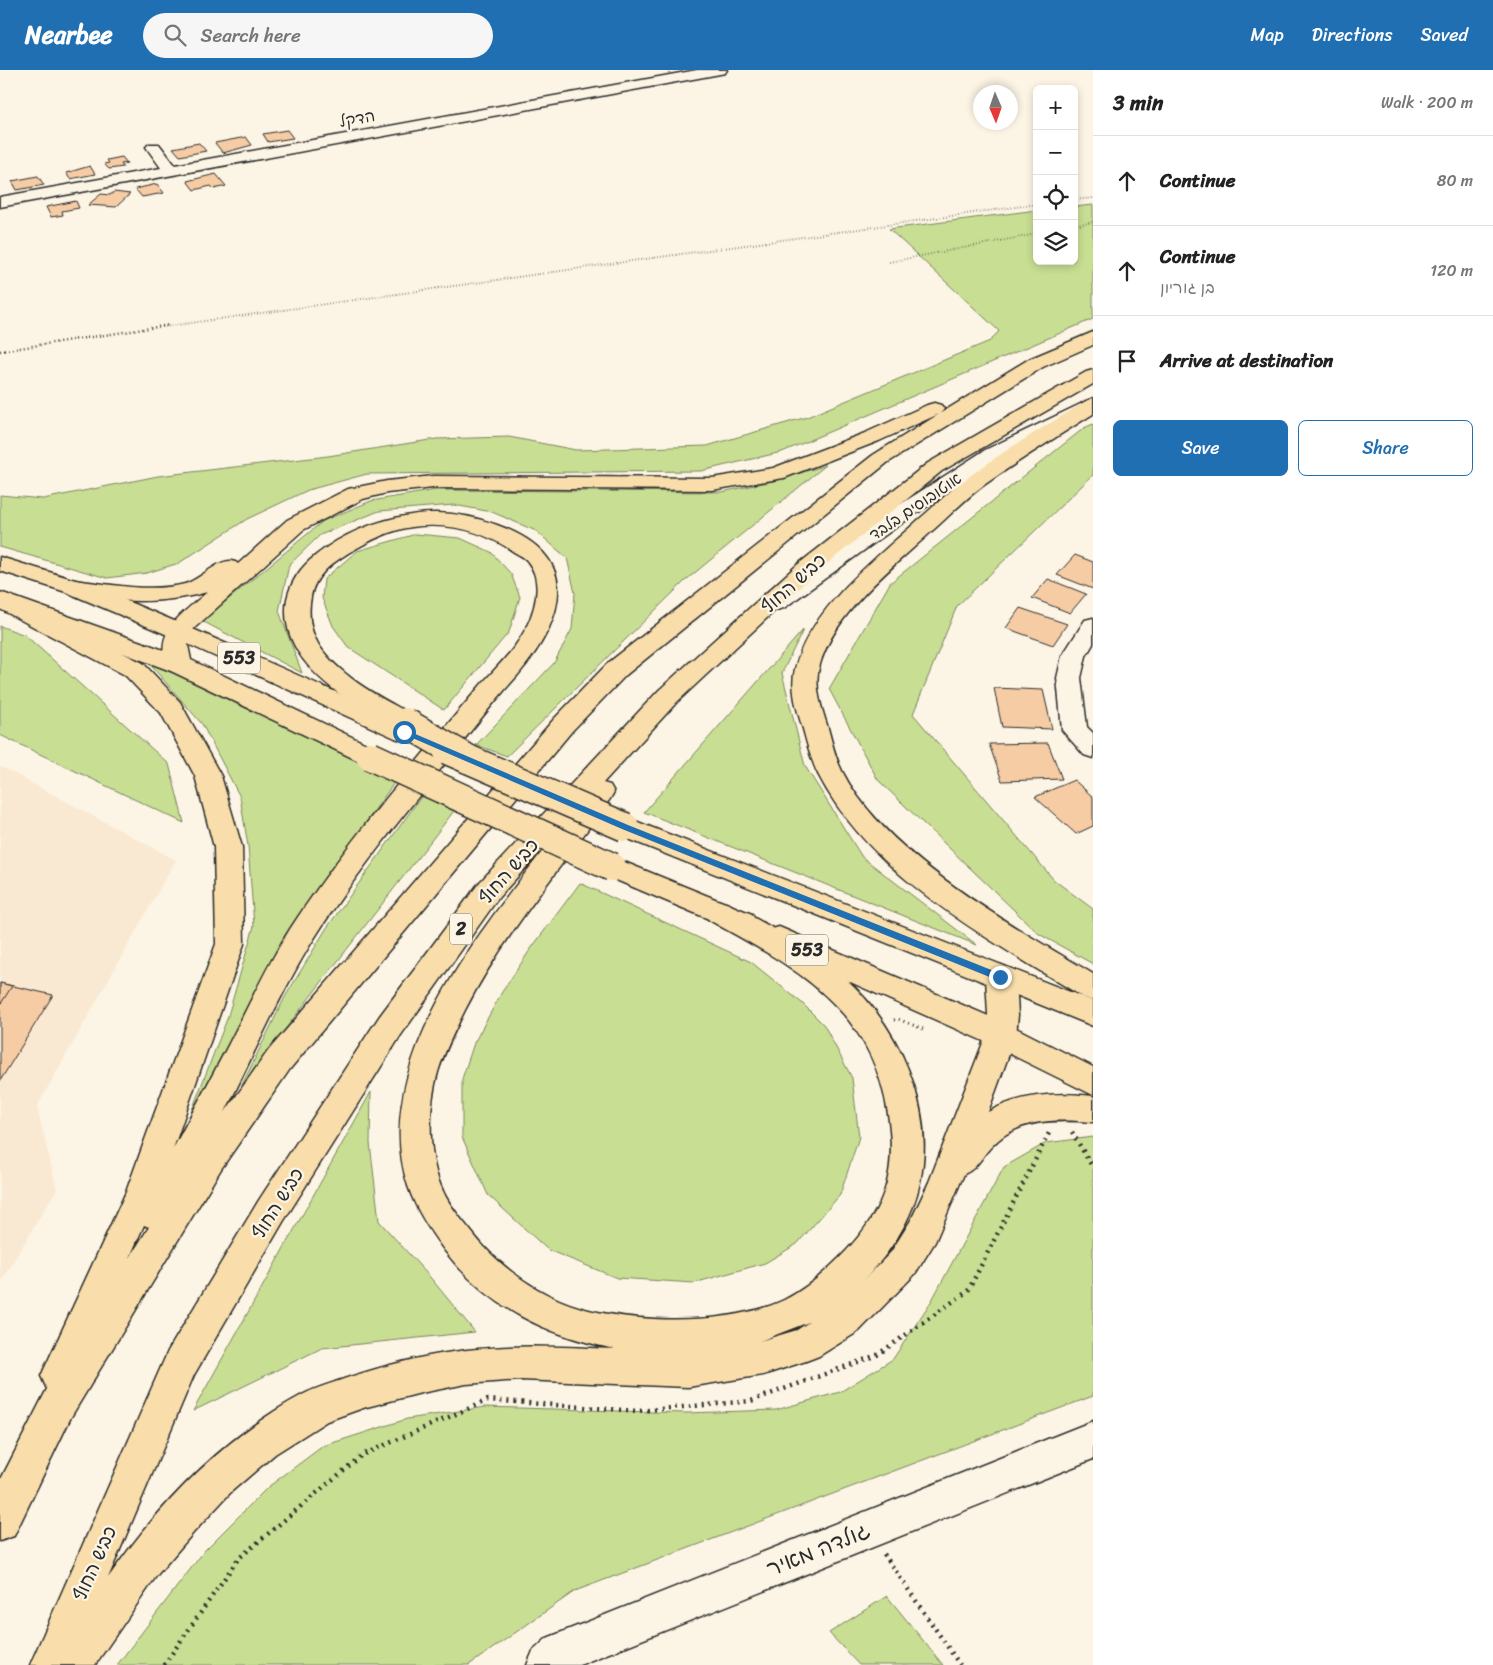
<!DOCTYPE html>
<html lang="en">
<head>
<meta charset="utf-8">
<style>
  body { margin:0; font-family:Sriracha,"Playpen Sans Hebrew",sans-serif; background:#f6f6f6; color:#222 }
  .controls { position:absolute; right:15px; top:15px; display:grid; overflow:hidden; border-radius:8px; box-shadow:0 2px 8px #0003 }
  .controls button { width:45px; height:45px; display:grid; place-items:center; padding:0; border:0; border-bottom:1px solid #e0e0e0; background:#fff; color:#222; font:25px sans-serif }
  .compass { position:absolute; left:973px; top:15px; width:45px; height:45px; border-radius:50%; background:#fff; box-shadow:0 2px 8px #0003; rotate:178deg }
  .stop { position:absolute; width:15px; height:15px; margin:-11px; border:4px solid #1f6fb2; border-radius:50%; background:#fff }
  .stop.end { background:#1f6fb2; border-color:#fff; box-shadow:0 1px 5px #0008 }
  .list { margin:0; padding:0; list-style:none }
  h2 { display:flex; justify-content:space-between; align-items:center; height:65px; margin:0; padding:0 20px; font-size:21px }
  h2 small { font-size:16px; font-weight:400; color:#767676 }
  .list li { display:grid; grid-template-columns:32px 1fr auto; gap:15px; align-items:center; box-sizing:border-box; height:90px; padding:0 20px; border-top:1px solid #e0e0e0 }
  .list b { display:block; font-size:19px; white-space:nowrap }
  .list p { margin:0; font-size:16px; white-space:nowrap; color:#767676 }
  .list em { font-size:16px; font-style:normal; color:#767676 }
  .actions { display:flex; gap:10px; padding:15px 20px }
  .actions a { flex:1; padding:11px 0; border:1px solid #1f6fb2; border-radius:8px; text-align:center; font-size:18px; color:#1f6fb2 }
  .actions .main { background:#1f6fb2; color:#fff }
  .icon { flex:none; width:28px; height:28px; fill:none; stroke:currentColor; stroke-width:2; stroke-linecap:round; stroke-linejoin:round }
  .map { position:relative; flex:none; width:1093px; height:1595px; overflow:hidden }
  header { display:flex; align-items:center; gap:30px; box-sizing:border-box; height:70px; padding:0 25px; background:#1f6fb2; color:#fff }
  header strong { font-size:24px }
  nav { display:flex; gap:28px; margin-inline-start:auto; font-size:18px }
  .search { width:350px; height:45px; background:#f6f6f6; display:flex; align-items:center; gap:12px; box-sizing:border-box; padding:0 18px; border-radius:28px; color:#767676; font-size:19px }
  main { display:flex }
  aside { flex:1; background:#fff }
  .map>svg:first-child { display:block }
  .built { fill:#fae9d2 }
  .green { fill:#c8de93; stroke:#7a845f }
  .building { fill:#f6cca5; stroke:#2b2b2b }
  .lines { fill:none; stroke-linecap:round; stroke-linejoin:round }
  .minor-casing { stroke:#2b2b2b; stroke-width:3 }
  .major-casing { stroke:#2b2b2b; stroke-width:3 }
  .highway-casing { stroke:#2b2b2b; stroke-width:3 }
  .path-far3 { stroke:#2b2b2b; stroke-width:2; stroke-dasharray:0.5 2.5; stroke-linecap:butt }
  .path-far2 { stroke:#2b2b2b; stroke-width:2.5; stroke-dasharray:1 3; stroke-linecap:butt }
  .path-far1 { stroke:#2b2b2b; stroke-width:3; stroke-dasharray:1 4; stroke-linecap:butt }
  .path { stroke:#2b2b2b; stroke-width:4.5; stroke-dasharray:2 5; stroke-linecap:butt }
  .minor { fill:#fcf5e5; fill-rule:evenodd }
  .major { fill:#f9deab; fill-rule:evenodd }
  .highway { fill:#f9deab; fill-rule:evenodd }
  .major-bridge-casing { stroke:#2b2b2b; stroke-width:31; stroke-linecap:butt }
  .highway-bridge-casing { stroke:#2b2b2b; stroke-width:31; stroke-linecap:butt }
  .major-bridge { stroke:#f9deab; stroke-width:28 }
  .highway-bridge { stroke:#f9deab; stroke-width:28 }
  .route { fill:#1f6fb2 }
  .labels { text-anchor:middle; stroke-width:4.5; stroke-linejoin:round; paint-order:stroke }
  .far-street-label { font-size:16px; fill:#2b2b2b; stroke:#fcf5e5 }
  .shield { fill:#fcf5e5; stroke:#6a6863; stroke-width:1 }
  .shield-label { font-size:18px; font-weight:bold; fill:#2b2b2b }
  .street-label { font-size:19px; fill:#2b2b2b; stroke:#fcf5e5 }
  .near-street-label { font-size:22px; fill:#2b2b2b; stroke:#fcf5e5 }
</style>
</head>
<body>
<header>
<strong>Nearbee</strong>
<div class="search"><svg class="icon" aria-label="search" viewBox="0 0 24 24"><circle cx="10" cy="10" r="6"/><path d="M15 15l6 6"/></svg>Search here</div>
<nav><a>Map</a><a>Directions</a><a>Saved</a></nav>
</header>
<main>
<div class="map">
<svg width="1093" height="1595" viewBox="0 0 1093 1595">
  <rect width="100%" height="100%" fill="#fcf5e5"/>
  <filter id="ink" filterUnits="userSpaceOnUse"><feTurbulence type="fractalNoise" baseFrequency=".02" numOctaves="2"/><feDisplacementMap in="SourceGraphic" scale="10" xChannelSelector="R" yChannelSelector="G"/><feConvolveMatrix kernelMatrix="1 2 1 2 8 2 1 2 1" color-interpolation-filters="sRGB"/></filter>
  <g filter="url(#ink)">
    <polygon class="built" points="0,696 176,790 37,1037 57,1119 0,1214"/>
    <g class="green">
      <polygon points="1093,135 1093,249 782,382 701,401 367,404 308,420 247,449 179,493 147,503 107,508 0,477 0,425 43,429 158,406 328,386 436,369 509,367 576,380 707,376 807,347 990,271 999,261 889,159 1037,140 1037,191 1074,191 1074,137"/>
      <polygon points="1093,354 1093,405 957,536 913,644 1054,810 1093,839 1093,894 1039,864 878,710 829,619 890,513 1084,358"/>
      <polygon points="826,395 686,510 507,686 476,675 554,593 572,559 575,523 567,488 536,461 492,442 454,435 379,441 320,465 289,495 279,541 302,603 202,551 323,451 371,431 436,420 722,422 778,410"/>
      <polygon points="416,464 460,468 491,482 511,504 520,527 509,562 444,640 348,577 333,556 322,528 324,509 357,481"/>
      <polygon points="0,556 25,565 169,694 184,753 0,665"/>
      <polygon points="803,560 782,603 805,696 862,787 977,875 644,742"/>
      <polygon points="147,591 396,710 350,775 180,1071 227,949 254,856 248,776 240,727 202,654"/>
      <polygon points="423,724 454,741 242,1015 285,927 326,859"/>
      <polygon points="580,813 751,892 802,933 824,955 852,1008 859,1067 840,1125 797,1174 765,1193 694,1213 617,1208 548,1180 488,1125 462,1067 462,1009 474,973 502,922 530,880"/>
      <polygon points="371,1022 370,1073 379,1151 429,1206 475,1262 322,1278 193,1341"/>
      <polygon points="1093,1067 1093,1326 575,1521 469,1595 117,1595 205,1480 268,1417 323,1376 407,1349 485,1337 686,1343 776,1340 840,1322 893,1289 932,1230 1004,1097 1046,1073"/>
      <polygon points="887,1526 943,1595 859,1595 829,1563"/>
    </g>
    <g class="building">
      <polygon points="287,60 293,68 268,72 263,64"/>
      <polygon points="246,67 252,75 223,83 215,73"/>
      <polygon points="199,73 206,81 180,86 173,78"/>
      <polygon points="122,87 127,93 121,94 123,97 109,99 104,94 109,93 107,90"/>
      <polygon points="90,96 95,104 70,109 66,103"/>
      <polygon points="216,104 226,116 214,119 211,116 194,120 187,111"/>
      <polygon points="38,106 44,115 17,120 12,111"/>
      <polygon points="157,114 164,123 142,127 135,119"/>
      <polygon points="114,122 130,124 116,137 88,135 101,124 110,125"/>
      <polygon points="76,131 79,138 62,141 63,145 51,147 46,137"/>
      <polygon points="1075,485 1093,492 1093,519 1057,505"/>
      <polygon points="1048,509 1086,524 1070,543 1032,528"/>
      <polygon points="1020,538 1067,554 1053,575 1006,558"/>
      <polygon points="994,618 1043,620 1052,659 1002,657"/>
      <polygon points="1048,673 1062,709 1002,711 989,674"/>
      <polygon points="1074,710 1093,727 1093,756 1076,764 1035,727"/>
      <polygon points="0,913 53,925 0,1011"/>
      <polygon points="0,913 12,916 0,935"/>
    </g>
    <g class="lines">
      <g class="minor-casing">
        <g id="minor">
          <polygon points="697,0 727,0 725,3 720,4 0,137 0,127 161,98 146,77 149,74 159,74 175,95"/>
          <polygon points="1093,328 1093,342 999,388 895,458 784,538 776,540 768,538 764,533 768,528 879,448 985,380"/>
          <polygon points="1093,548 1093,574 1086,586 1081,608 1087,657 1093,663 1093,688 1084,685 1062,660 1057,608 1062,586 1085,550"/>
          <polygon points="1093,1351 1093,1389 579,1595 527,1595 533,1581 547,1568"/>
        </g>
      </g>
      <g class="major-casing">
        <g id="major">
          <polygon points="0,487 82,512 186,556 413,656 417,662 413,668 404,671 395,668 170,566 66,522 0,501"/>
          <polygon points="0,522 189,589 379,680 383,686 379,692 370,695 361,692 171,601 0,537"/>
          <polygon points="625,747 1093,931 1093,956 616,764 612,757 616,750"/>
          <polygon points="612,787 752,844 756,852 752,860 742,863 602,804 598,797 602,790"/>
          <polygon points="779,857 1012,956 1093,997 1093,1025 990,974 769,876 765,868 769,860"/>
        </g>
      </g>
      <g class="highway-casing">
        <g id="highway">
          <path d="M 1093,262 L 1093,275 L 1043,297 L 887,393 L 626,605 L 572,661 L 290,999 L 221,1099 L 71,1347 L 14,1466 L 0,1471 L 0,1411 L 47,1319 L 41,1306 L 126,1122 L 216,874 L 214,777 L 195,706 L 161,643 L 125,605 L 0,539 L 0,523 L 8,525 L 143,593 L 180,632 L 221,706 L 242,777 L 244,874 L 173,1079 C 195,1037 218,996 239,954 C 255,922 271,889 290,859 C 344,776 410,699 474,623 C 486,608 500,595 512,580 C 529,559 548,517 528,492 C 525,487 519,485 514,482 C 484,461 449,452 412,457 C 390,460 369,471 350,482 C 332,493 314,506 311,527 C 304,565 323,586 351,608 C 370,623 393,634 414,646 L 418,652 L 414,658 C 396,663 381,650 366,641 C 327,618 278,581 287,529 C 291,511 301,497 315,486 C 342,464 377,450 411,445 C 440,440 470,445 497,455 C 584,486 566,548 517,606 C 490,636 465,669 439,701 C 394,757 348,814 310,875 C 278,928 253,986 225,1042 L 268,981 L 554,649 L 608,593 L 873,385 L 939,344 L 879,371 L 784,408 L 712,420 L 433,418 L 387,423 L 363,429 L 303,460 L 189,563 L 188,575 L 192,595 L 189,601 L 180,603 L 171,601 C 148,564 183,544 207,522 C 163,535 110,533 66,522 L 63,517 L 66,512 L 74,510 C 110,514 149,523 185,514 C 201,510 224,482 238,494 L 287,450 L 348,419 L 387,411 L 433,406 L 712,408 L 773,398 L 865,363 L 927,335 L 934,333 L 941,335 L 944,339 L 941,343 L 1029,289 ZM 144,1155 L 149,1157 L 129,1189 Z"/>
          <path d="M 1093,300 L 1093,314 L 942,401 L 813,505 L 677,632 L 603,713 L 610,715 L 614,722 L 610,729 C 561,798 504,864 465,940 C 455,960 445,980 438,1002 C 428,1037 427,1087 443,1121 C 450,1137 463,1151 474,1165 C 495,1192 527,1216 559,1230 C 616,1255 727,1257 784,1230 C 808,1218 829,1199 847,1180 C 886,1138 897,1101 888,1044 C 882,1004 865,966 837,937 C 801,899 754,875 709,850 L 705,842 L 709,834 L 719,831 L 729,834 C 769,856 810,877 844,907 C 899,956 936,1039 920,1112 C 912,1152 887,1187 859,1215 L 891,1182 L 911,1150 L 929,1112 L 986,965 L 988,945 L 986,907 L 991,899 L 1001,895 L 1011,899 L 1016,907 L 1018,945 L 1016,965 L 988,1042 C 1020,1024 1057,1022 1093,1026 L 1093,1052 C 1057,1049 1017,1048 991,1077 C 982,1086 977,1099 964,1104 L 935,1172 L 915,1204 L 859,1261 L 819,1286 L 806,1291 L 763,1305 L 688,1317 L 521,1310 L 466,1314 L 421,1323 L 363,1338 L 327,1351 L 275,1384 L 232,1421 L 194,1462 L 157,1505 L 95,1595 L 30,1595 L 168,1281 L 259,1130 L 379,947 L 479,813 L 659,620 L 797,495 L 928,393 L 1086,302 ZM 551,770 C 482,860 368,993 408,1116 C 416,1140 430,1161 445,1181 C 489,1238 546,1265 615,1279 C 565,1277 516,1274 467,1280 C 423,1285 379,1297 338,1311 C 326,1315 313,1319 302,1325 C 224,1367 159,1435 108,1508 L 194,1305 L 283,1152 L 401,965 L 499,827 ZM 809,1252 L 797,1260 L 760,1271 Z"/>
          <path d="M 1093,329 L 1093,344 C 1056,367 1019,390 984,415 C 965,429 949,446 932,461 C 892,498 833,543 819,598 C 814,618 822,639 828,658 C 832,672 835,687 842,701 C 885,786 1013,856 1093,904 L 1093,931 L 1083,927 C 989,869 870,806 818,704 C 811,690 807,674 803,659 C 797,640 790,619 795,599 C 809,540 874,490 917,451 C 934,437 949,421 966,409 C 1004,380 1046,356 1086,331 Z"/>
        </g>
      </g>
      <g class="path-far3">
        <polyline points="1074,130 1093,128"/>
        <polyline points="1074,156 1093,152"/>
        <polyline points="889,192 1037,164"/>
        <polyline points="162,257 1037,134"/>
      </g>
      <polyline class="path-far2" points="0,281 170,255"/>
      <polyline class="path-far1" points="894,950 898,949 923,959"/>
      <g class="path">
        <polyline points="1072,1062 1093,1098"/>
        <polyline points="884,1484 960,1595"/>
        <polyline points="164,1595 238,1489 362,1385 488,1330 637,1341 751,1331 877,1285 968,1221 1049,1063"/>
      </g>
      <use href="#minor" class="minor"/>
      <use href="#major" class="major"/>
      <use href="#highway" class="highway"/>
      <g class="major-bridge-casing">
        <g id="major-bridge">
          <polyline points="447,680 625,757"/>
          <polyline points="370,686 612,797"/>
        </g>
      </g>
      <g class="highway-bridge-casing">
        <polyline id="highway-bridge" points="405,652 468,689"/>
      </g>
      <use href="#major-bridge" class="major-bridge"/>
      <use href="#highway-bridge" class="highway-bridge"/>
    </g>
  </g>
  <polygon class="route" points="401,660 406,660 628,755 1004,905 1005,907 1004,910 997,910 622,759 401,663"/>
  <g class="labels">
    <g class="far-street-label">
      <text transform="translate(357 48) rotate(-10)" y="6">הדקל</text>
      <text transform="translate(915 436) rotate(-34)" y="6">אוטובוסים בלבד</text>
    </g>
    <g class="shield">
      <rect x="218" y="572.5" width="42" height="31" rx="4"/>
      <rect x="450" y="843.5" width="22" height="31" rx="4"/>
      <rect x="786" y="864.5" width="42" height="31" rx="4"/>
    </g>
    <g class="shield-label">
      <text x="239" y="594">553</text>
      <text x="461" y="865">2</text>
      <text x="807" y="886">553</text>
    </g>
    <g class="street-label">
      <text transform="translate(793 513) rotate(-42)" y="7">כביש החוף</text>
      <text transform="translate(508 801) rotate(-49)" y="7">כביש החוף</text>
      <text transform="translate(277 1133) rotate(-58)" y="7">כביש החוף</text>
      <text transform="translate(94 1493) rotate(-66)" y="7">כביש החוף</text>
    </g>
    <g class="near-street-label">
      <text transform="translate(818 1479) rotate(-22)" y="8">גולדה מאיר</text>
    </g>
  </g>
</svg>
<div class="controls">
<button>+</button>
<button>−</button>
<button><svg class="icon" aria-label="locate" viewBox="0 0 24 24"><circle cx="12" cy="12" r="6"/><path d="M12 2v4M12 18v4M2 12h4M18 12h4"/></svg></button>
<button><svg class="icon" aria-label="layers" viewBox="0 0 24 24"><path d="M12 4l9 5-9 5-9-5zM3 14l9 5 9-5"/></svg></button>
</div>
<svg class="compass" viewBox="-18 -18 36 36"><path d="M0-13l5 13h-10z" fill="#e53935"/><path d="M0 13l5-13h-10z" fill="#767676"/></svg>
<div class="stop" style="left:404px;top:662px"></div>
<div class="stop end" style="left:1000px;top:907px"></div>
</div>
<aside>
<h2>3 min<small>Walk · 200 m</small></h2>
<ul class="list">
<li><svg class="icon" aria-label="ahead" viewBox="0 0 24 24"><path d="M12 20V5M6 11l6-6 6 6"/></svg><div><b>Continue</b></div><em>80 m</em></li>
<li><svg class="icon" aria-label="ahead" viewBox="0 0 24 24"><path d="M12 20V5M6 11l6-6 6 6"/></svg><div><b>Continue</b><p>בן גוריון</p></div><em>120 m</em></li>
<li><svg class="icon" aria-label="arrive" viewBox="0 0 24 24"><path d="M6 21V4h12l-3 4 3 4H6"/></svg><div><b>Arrive at destination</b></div></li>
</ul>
<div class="actions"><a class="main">Save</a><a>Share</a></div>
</aside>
</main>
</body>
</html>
